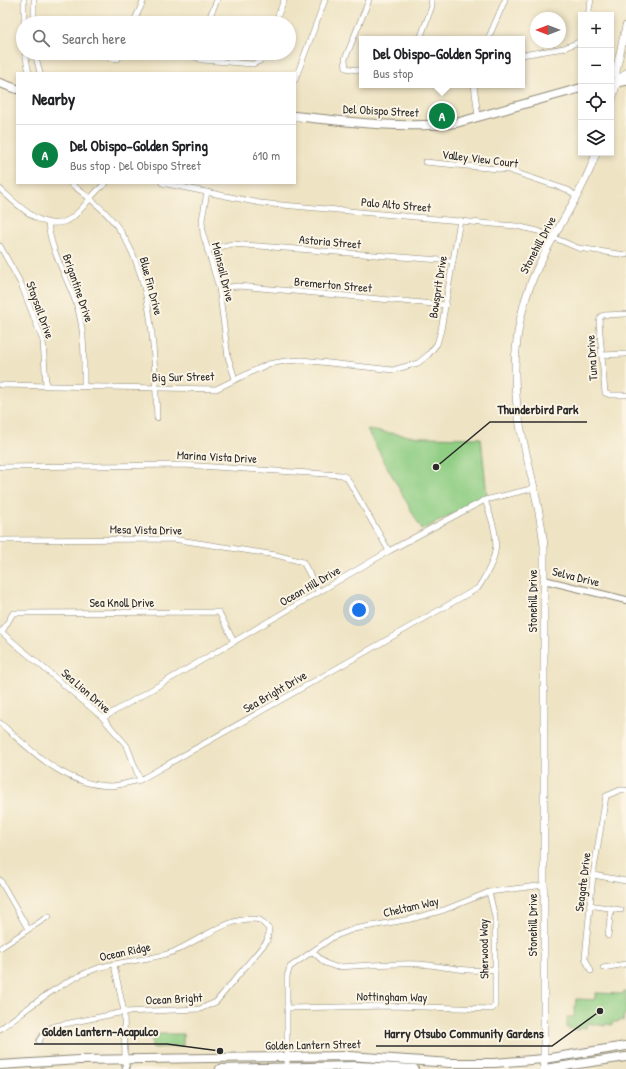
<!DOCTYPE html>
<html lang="en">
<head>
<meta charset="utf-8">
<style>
  body { margin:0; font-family:"Patrick Hand",sans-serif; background:#f6f6f6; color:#202124 }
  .controls { position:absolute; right:12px; top:12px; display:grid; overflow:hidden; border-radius:0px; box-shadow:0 2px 6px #0003 }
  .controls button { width:36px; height:36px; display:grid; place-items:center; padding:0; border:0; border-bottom:1px solid #e0e0e0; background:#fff; color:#202124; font:20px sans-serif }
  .compass { position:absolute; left:530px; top:12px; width:36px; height:36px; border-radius:50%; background:#fff; box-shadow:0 2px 6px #0003; rotate:270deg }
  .you { position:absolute; left:359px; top:610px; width:14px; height:14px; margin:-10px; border:3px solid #fff; border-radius:50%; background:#1a73e8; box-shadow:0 0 0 6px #1a73e833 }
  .badge { display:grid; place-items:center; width:26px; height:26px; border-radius:50%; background:#0b8043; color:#fff; font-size:13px; font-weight:700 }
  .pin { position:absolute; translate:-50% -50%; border:2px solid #fff; box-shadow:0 1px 4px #0006 }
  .popup { position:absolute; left:359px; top:36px; width:166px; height:52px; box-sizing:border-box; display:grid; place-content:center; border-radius:0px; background:#fff; filter:drop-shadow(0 1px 3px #0005); font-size:13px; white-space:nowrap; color:#757577 }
  .popup b { font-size:15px; color:#202124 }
  .popup::after { content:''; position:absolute; left:50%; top:100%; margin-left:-8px; border:8px solid transparent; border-top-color:#fff }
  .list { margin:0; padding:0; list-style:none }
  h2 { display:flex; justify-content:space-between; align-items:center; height:52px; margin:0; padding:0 16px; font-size:17px }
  h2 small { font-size:13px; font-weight:400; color:#757577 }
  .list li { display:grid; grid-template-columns:26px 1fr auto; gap:12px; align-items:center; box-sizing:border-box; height:60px; padding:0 16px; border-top:1px solid #e0e0e0 }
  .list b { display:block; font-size:15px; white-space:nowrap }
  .list p { margin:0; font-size:13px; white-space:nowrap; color:#757577 }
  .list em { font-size:13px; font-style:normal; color:#757577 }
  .icon { flex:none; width:22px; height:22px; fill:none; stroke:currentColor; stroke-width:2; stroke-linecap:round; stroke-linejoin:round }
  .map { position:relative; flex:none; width:626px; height:1069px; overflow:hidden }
  .search { position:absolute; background:#fff; box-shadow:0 2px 6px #0003; left:16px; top:16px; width:280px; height:44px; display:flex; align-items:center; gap:10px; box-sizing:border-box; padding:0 14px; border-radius:22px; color:#757577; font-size:15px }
  .panel { position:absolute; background:#fff; box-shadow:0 2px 6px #0003; left:16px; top:72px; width:280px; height:112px; border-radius:0px }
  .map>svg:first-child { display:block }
  .green { fill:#90ce84; stroke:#5e7c58 }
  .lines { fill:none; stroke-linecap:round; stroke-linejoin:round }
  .minor-casing { stroke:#8c8777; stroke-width:6 }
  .tertiary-casing { stroke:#8c8777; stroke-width:8 }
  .secondary-casing { stroke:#8c8777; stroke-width:8 }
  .primary-casing { stroke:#8c8777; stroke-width:10 }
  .minor { stroke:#fff; stroke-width:5 }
  .tertiary { stroke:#fff; stroke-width:6 }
  .secondary { stroke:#fff; stroke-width:7 }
  .primary { stroke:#fff; stroke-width:8 }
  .labels { text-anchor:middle; stroke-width:4; stroke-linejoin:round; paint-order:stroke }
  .street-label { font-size:12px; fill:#2b2b2b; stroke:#fcf5e5 }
  .leader { fill:none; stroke:#2b2b2b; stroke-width:1.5 }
  .callout-dot { fill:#2b2b2b; stroke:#fcf5e5; stroke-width:1.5 }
  .callout-label { font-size:13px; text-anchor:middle; font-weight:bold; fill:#2b2b2b; stroke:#fcf5e5; stroke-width:4; stroke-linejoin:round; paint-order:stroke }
</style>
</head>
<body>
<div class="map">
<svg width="626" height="1069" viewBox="0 0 626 1069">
  <rect width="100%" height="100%" fill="#fcf5e5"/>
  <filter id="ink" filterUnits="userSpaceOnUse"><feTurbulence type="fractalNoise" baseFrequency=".025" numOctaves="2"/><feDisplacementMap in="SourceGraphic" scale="8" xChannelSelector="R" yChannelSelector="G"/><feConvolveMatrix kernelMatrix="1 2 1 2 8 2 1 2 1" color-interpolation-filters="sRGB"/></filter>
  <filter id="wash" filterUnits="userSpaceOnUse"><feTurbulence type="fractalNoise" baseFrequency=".012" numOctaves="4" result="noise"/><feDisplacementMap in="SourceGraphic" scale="16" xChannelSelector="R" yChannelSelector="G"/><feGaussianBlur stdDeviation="0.9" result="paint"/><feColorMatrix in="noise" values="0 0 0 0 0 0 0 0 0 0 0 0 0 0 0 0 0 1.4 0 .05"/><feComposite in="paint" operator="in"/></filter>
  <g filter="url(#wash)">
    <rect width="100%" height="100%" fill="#eee3c3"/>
    <g class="green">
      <polygon points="367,430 419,437 481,438 487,496 422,530"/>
      <polygon points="624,992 626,992 626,1014 624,1015 623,1021 618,1020 618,1022 612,1022 612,1025 605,1024 605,1026 587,1023 586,1028 579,1028 579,1030 567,1028 567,1017 574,1017 576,999 594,1000 596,993 623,994"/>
      <polygon points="152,1034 183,1034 183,1046 152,1048"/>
    </g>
  </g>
  <g filter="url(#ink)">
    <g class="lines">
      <g class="minor-casing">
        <g id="minor">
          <polyline points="24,0 24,23"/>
          <polyline points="34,0 34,23"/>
          <polyline points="588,15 591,0"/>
          <polyline points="133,23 144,0"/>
          <polyline points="207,23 217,0"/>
          <polyline points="275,23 284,0"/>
          <polyline points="420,39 432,6 431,0"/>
          <polyline points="488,39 505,0"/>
          <polyline points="25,53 29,73"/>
          <polyline points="35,53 40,73"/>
          <polyline points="82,53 118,59 120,53"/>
          <polyline points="195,53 195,57 202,60 253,64 260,61 263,53"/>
          <polyline points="522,55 564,48 581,41"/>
          <polyline points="362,71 346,68 345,59 369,0"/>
          <polyline points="295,80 325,0"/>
          <polyline points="474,85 478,116"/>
          <polyline points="425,162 508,170 568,190 576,196"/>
          <path d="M 70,183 C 88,197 106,210 119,229 C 155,281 154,357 157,418"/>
          <polyline points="162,183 260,203 516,226 538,231 578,248 626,255"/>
          <path d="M 0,189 C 18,205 48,238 74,216 C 86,206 93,192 106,183"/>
          <polyline points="207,192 202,220 203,234 219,288 228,357 235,379"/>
          <path d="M 48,223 C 51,252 68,279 77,306 C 85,332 84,359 84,385"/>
          <polyline points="0,246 21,284 43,341 46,385"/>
          <polyline points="207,250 232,244 453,261"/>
          <polyline points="219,288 238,286 445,305"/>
          <polyline points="626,314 604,315 601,316 599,321 605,393 610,395 626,395"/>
          <polyline points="601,355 626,354"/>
          <polyline points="0,385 216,389 268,364 286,361 302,360 393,370 418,363 428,355 437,344 441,330 460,220"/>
          <polyline points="0,467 183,465 342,475 347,478 389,551"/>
          <polyline points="0,540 173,539 276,555 303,562 319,592"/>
          <polyline points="0,631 102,717 127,746 140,780"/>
          <polyline points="2,632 13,613 219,612 234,642"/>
          <polyline points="103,718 389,551 460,513 485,500 535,488"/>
          <path d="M 0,723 C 32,751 64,785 110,786 C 120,786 130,782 140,780 L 478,588 C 502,551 499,540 485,500"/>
          <polyline points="593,875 626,881"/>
          <polyline points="0,880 28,929"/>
          <polyline points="589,905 621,910"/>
          <polyline points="608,936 611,909"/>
          <polyline points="0,948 49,916"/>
          <path d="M 313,952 L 325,963 L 336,967 C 363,966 391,963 419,964 C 445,966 467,973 495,969"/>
          <polyline points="114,965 124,1012 125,1059"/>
          <polyline points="603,968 626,964"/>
          <polyline points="591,971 585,958 593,875 606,796 620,790 626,790"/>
          <polyline points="287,1008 390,1006 492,1009 495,1006 495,917 489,892"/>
          <path d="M 0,1029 C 31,1006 61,981 98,968 C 122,960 149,961 173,952 C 197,942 233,913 260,920 L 269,929 L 267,941 L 216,1002 L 200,1009 L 124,1012 L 55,1026 L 46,1030 L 39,1041"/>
          <polyline points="287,1067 287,976 290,967 333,937 354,929 411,919 444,910 489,892 545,885"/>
        </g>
      </g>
      <g class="tertiary-casing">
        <g id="tertiary">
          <polyline points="544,580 626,600"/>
          <polyline points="125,1059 126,1069"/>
        </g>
      </g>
      <g class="secondary-casing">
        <g id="secondary">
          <polyline points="617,82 626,73"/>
          <polyline points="611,103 617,82 616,71 626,26"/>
          <path d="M 544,1063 L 544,546 C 540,506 529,469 521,430 C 511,382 513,329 531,283 C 548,238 581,199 596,153"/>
        </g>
      </g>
      <g class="primary-casing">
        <g id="primary">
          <polyline points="0,83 17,89"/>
          <polyline points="611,83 626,81"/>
          <path d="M 295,116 C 348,122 403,129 456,123 L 581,88"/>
          <polyline points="0,1065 79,1060 349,1056 451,1063 494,1063 544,1059 626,1046"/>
          <polyline points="220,1069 357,1066 414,1069"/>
          <polyline points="544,1069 626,1057"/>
        </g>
      </g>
      <use href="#minor" class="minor"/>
      <use href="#tertiary" class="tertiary"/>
      <use href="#secondary" class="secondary"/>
      <use href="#primary" class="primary"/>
    </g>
  </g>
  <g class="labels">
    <g class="street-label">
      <text transform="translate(381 111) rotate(3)" y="4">Del Obispo Street</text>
      <text transform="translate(480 159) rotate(7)" y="4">Valley View Court</text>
      <text transform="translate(396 205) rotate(5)" y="4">Palo Alto Street</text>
      <text transform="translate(330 242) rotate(5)" y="4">Astoria Street</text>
      <text transform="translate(538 245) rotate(-62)" y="4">Stonehill Drive</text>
      <text transform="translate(223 272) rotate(76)" y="4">Mainsail Drive</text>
      <text transform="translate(333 285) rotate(5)" y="4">Bremerton Street</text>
      <text transform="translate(151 286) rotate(75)" y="4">Blue Fin Drive</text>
      <text transform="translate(438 287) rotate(-81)" y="4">Bowsprit Drive</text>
      <text transform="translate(78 288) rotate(71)" y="4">Brigantine Drive</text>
      <text transform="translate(40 310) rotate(70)" y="4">Staysail Drive</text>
      <text transform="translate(592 358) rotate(-94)" y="4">Tuna Drive</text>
      <text transform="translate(183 377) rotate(-1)" y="4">Big Sur Street</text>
      <text transform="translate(217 457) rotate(3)" y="4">Marina Vista Drive</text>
      <text transform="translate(146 530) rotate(1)" y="4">Mesa Vista Drive</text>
      <text transform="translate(576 577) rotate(14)" y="4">Selva Drive</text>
      <text transform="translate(310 586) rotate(-30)" y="4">Ocean Hill Drive</text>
      <text transform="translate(533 601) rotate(-90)" y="4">Stonehill Drive</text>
      <text x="122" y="607">Sea Knoll Drive</text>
      <text transform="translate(86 691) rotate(41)" y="4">Sea Lion Drive</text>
      <text transform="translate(275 692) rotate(-30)" y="4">Sea Bright Drive</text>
      <text transform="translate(583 882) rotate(-83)" y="4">Seagate Drive</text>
      <text transform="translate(411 907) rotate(-13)" y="4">Cheltam Way</text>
      <text transform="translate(533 925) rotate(-90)" y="4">Stonehill Drive</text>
      <text transform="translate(484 949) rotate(-91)" y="4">Sherwood Way</text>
      <text transform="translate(125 952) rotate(-12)" y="4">Ocean Ridge</text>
      <text transform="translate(392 997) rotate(1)" y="4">Nottingham Way</text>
      <text transform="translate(174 999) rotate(-3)" y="4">Ocean Bright</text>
      <text transform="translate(313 1045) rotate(-1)" y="4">Golden Lantern Street</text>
    </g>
  </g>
  <path class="leader" d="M436 467L490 422H587M220 1051L167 1044H34M600 1011L552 1046H376"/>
  <g class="callout-dot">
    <circle cx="436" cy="467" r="4"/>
    <circle cx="220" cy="1051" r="4"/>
    <circle cx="600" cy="1011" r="4"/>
  </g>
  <g class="callout-label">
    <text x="538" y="414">Thunderbird Park</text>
    <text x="100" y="1036">Golden Lantern-Acapulco</text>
    <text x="464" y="1038">Harry Otsubo Community Gardens</text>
  </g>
</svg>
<div class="controls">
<button>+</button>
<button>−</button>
<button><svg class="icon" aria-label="locate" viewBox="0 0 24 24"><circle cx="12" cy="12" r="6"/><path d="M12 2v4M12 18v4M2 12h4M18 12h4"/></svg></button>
<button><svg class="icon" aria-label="layers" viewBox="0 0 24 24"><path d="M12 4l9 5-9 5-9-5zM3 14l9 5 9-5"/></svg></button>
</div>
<svg class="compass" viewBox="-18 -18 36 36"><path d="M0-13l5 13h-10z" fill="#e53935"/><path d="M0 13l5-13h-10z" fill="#757577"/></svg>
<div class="you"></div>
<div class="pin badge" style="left:442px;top:116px">A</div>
<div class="popup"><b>Del Obispo-Golden Spring</b>Bus stop</div>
<div class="search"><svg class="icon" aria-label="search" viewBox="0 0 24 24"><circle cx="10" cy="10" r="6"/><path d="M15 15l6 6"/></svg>Search here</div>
<section class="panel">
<h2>Nearby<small></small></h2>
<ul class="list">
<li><span class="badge">A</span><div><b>Del Obispo-Golden Spring</b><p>Bus stop · Del Obispo Street</p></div><em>610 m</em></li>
</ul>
</section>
</div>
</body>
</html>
